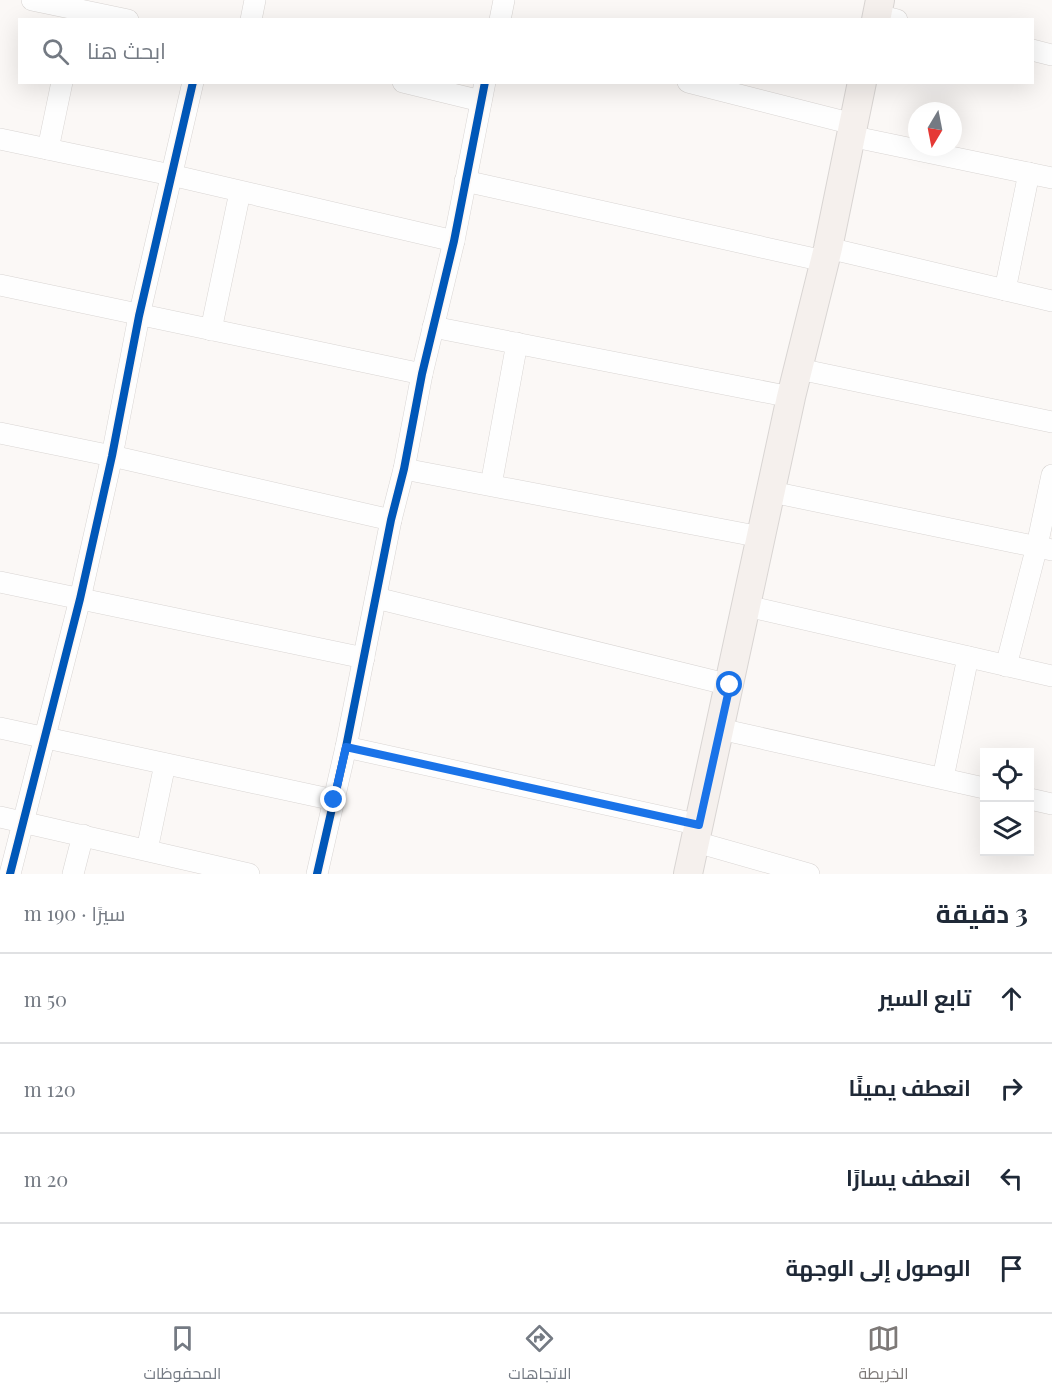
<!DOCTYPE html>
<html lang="ar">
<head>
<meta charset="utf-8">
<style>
  body { margin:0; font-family:"Playfair Display",Cairo,serif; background:#f2f2f3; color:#1f2937; direction:rtl }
  .controls { position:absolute; right:18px; bottom:18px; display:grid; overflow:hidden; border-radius:0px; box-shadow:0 6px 24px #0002 }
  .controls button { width:54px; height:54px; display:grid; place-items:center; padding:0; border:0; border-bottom:2px solid #e0e1e3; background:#fff; color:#1f2937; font:30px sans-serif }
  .compass { position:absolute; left:908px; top:102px; width:54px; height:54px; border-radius:50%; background:#fff; box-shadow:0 6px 24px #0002; rotate:190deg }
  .stop { position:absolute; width:18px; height:18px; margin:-14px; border:4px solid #1a73e8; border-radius:50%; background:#fff }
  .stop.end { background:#1a73e8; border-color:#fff; box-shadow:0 2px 6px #0008 }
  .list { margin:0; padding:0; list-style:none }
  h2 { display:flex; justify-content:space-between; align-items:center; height:78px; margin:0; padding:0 24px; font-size:26px }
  h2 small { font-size:20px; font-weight:400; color:#747a83 }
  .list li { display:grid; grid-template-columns:39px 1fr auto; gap:18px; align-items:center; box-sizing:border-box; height:90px; padding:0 24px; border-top:2px solid #e0e1e3 }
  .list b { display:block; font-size:22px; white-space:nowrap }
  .list em { font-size:20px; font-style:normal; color:#747a83 }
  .icon { flex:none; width:33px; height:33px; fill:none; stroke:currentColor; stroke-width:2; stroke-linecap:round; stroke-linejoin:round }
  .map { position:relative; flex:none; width:1052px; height:874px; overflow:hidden; direction:ltr }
  .search { position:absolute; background:#fff; box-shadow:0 6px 24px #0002; left:18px; right:18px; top:18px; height:66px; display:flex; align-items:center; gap:15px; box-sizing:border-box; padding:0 21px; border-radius:0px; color:#747a83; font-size:22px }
  .sheet { height:438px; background:#fff }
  nav { display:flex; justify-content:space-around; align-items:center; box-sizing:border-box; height:84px; border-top:2px solid #e0e1e3; background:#fff; font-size:16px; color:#747a83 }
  nav a { display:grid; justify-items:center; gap:3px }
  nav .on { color:#7d7977 }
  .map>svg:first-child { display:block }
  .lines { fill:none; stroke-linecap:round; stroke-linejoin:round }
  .minor-casing { stroke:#d9d5d3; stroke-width:22 }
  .secondary-casing { stroke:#d9d5d3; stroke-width:30 }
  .minor { stroke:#fefefe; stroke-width:21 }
  .secondary { stroke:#f5f0ed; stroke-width:28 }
  .cycleway-casing { stroke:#fef7f3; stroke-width:11 }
  .cycleway { stroke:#0057b8; stroke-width:8 }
  .route { stroke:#1a73e8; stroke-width:8 }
</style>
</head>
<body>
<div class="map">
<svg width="1052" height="874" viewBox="0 0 1052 874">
  <rect width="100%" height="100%" fill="#fbf8f6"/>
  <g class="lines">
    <g class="minor-casing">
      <g id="minor">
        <polyline points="32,0 128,20"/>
        <polyline points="877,15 897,20"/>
        <polyline points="251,20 255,0"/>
        <polyline points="500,20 504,0"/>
        <polyline points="1032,50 1052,55"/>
        <polyline points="403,82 481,101"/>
        <polyline points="688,82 853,124"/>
        <polyline points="850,136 1052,178"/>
        <polyline points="0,139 171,175 454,241"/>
        <polyline points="48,149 62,82"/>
        <polyline points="465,181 824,261"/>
        <polyline points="828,248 1052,301"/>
        <polyline points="0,285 422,374"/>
        <polyline points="1005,290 1029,173"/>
        <polyline points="433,327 791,397"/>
        <polyline points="211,330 240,192"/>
        <polyline points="799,369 1052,422"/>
        <polyline points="0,433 112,456 391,520"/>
        <polyline points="404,469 761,537"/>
        <polyline points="491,485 517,343"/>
        <polyline points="772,492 1052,550"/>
        <polyline points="0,582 364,658"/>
        <polyline points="376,598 730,685"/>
        <polyline points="747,606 1052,676"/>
        <polyline points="1006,666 1037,546 1052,475"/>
        <polyline points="0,728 334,800"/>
        <polyline points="720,729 984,788"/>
        <polyline points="346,747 700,825"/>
        <polyline points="943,778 968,657"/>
        <polyline points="1030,799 1052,804"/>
        <polyline points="0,817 249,874"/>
        <polyline points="696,842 809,874"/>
        <polyline points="147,850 165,764"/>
        <polyline points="10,874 80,599 112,456 139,316 193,82"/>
        <polyline points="73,874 83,835"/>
        <polyline points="317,874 346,747 391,520 404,469 422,374 454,241 485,82"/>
      </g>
    </g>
    <g class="secondary-casing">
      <g id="secondary">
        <polyline points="876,20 880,0"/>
        <polyline points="688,874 791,397 828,248 862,82"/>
      </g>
    </g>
    <use href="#minor" class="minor"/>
    <use href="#secondary" class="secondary"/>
    <g class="cycleway-casing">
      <g id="cycleway">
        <polyline points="10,874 80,599 112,456 139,316 193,82"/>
        <polyline points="317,874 346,747 391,520 404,469 422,374 454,241 485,82"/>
      </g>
    </g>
    <use href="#cycleway" class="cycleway"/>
  </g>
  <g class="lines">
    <polyline class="route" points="334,800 346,747 699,825 730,685"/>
  </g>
</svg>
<div class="controls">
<button><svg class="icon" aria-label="locate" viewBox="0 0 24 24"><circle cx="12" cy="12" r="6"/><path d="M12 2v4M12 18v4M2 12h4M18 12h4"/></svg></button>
<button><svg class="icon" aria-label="layers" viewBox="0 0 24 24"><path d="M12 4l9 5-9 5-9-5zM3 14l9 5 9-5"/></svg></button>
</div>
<svg class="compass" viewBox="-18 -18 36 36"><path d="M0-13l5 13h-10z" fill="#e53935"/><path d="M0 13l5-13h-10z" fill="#747a83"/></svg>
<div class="stop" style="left:730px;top:685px"></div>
<div class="stop end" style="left:334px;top:800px"></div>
<div class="search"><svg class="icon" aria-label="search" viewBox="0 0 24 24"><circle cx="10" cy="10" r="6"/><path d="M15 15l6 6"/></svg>ابحث هنا</div>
</div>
<section class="sheet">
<h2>3 دقيقة<small>سيرًا · 190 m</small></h2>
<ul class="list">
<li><svg class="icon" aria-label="ahead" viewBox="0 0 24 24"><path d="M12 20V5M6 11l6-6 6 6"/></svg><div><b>تابع السير</b></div><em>50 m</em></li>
<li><svg class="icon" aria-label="right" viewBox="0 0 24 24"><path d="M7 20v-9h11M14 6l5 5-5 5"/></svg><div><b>انعطف يمينًا</b></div><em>120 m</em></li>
<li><svg class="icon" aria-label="left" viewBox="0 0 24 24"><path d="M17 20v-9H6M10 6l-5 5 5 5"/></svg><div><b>انعطف يسارًا</b></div><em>20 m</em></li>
<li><svg class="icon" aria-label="arrive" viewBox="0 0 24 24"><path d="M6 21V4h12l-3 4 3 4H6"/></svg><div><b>الوصول إلى الوجهة</b></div></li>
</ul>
</section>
<nav>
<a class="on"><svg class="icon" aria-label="map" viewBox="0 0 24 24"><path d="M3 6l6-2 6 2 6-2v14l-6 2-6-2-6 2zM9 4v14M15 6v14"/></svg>الخريطة</a>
<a><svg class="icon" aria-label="directions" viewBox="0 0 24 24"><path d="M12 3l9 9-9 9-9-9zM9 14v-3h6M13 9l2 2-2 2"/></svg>الاتجاهات</a>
<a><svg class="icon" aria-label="saved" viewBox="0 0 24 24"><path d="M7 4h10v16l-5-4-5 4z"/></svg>المحفوظات</a>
</nav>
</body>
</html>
